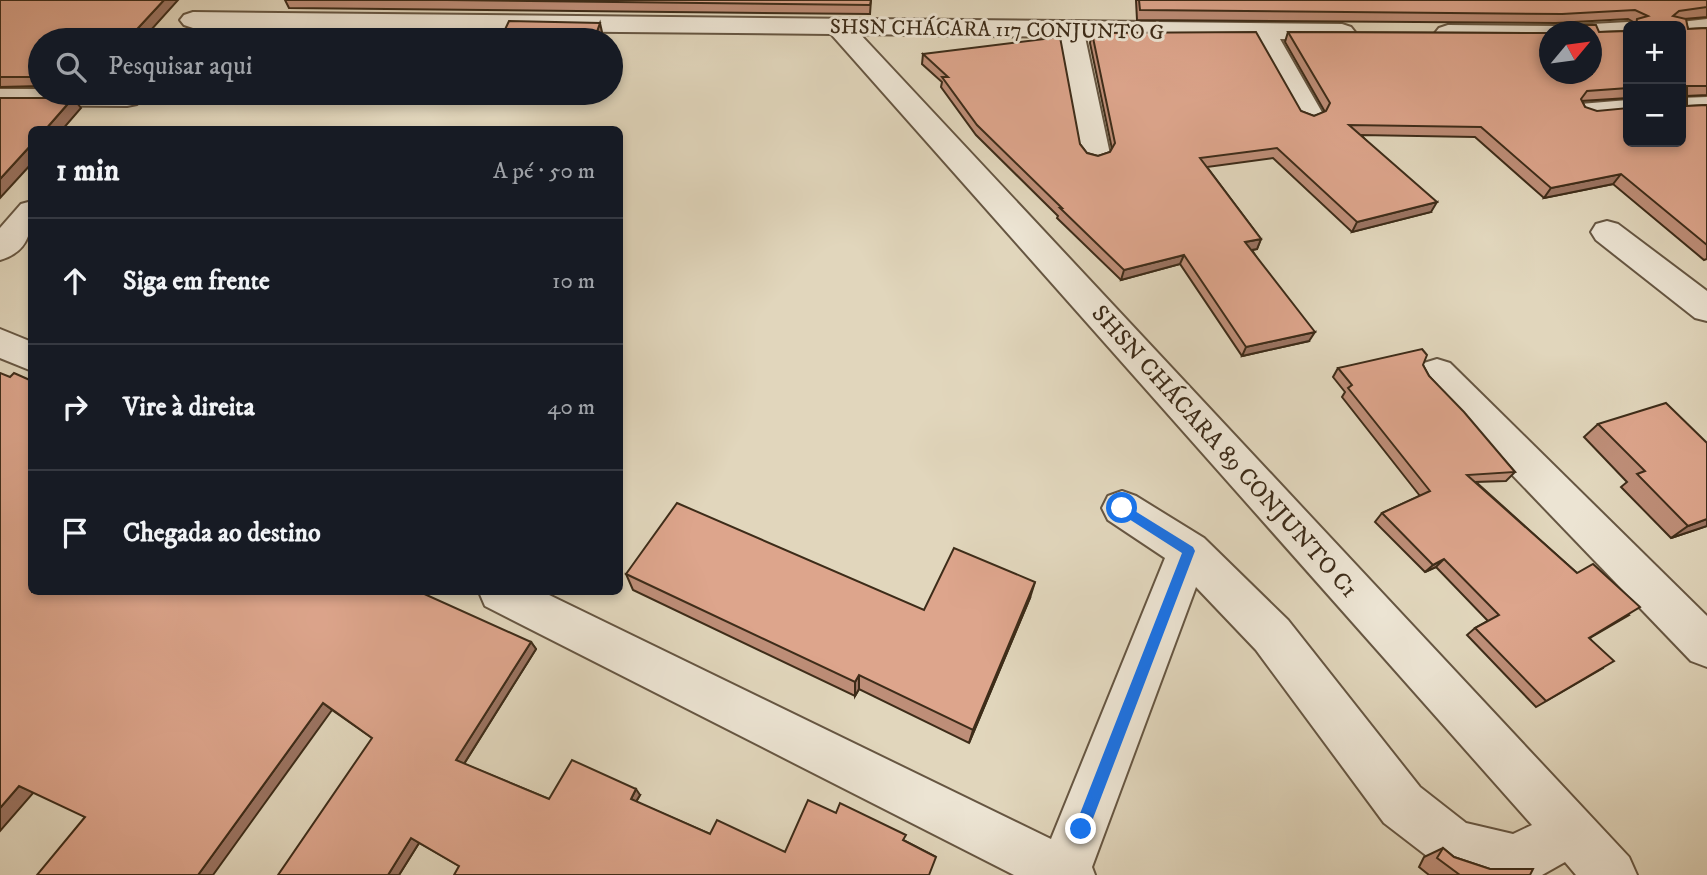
<!DOCTYPE html>
<html lang="pt">
<head>
<meta charset="utf-8">
<style>
  body { margin:0; font-family:"IM FELL DW Pica",serif; background:#242831; color:#f1f3f6 }
  .controls { position:absolute; right:21px; top:21px; display:grid; overflow:hidden; border-radius:10px; box-shadow:0 4px 10px #0003 }
  .controls button { width:63px; height:63px; display:grid; place-items:center; padding:0; border:0; border-bottom:2px solid #363941; background:#171b24; color:#f1f3f6; font:35px sans-serif }
  .compass { position:absolute; left:1539px; top:21px; width:63px; height:63px; border-radius:50%; background:#171b24; box-shadow:0 4px 10px #0003; rotate:61deg }
  .stop { position:absolute; width:21px; height:21px; margin:-16px; border:5px solid #1a73e8; border-radius:50%; background:#fff }
  .stop.end { background:#1a73e8; border-color:#fff; box-shadow:0 2px 7px #0008 }
  .list { margin:0; padding:0; list-style:none }
  h2 { display:flex; justify-content:space-between; align-items:center; height:91px; margin:0; padding:0 28px; font-size:30px }
  h2 small { font-size:23px; font-weight:400; color:#9ea1a6 }
  .list li { display:grid; grid-template-columns:46px 1fr auto; gap:21px; align-items:center; box-sizing:border-box; height:126px; padding:0 28px; border-top:2px solid #363941 }
  .list b { display:block; font-size:26px; white-space:nowrap }
  .list em { font-size:23px; font-style:normal; color:#9ea1a6 }
  .icon { flex:none; width:38px; height:38px; fill:none; stroke:currentColor; stroke-width:2; stroke-linecap:round; stroke-linejoin:round }
  .map { position:relative; flex:none; width:1707px; height:875px; overflow:hidden }
  .search { position:absolute; background:#171b24; box-shadow:0 4px 10px #0003; left:28px; top:28px; width:595px; height:77px; display:flex; align-items:center; gap:18px; box-sizing:border-box; padding:0 24px; border-radius:38px; color:#9ea1a6; font-size:26px }
  .panel { position:absolute; background:#171b24; box-shadow:0 4px 10px #0003; left:28px; top:126px; width:595px; height:469px; border-radius:10px }
  .map>svg:first-child { display:block }
  .lines { fill:none; stroke-linecap:round; stroke-linejoin:round }
  .minor-casing { stroke:#665642; stroke-width:4 }
  .minor { fill:#ece4d3; fill-rule:evenodd }
  .wall { fill:#be8e78; stroke:#3d2c19; stroke-width:2 }
  .shaded-wall { fill:#9b7462; stroke:#3d2c19; stroke-width:2 }
  .building { fill:#dda58c; stroke:#3d2c19; stroke-width:2 }
  .route { fill:#1a73e8 }
  .labels { text-anchor:middle; stroke-width:6; stroke-linejoin:round; paint-order:stroke }
  .far-street-label { font-size:21px; fill:#3d2c19; stroke:#ece4d3 }
  .street-label { font-size:24px; fill:#3d2c19; stroke:#ece4d3 }
</style>
</head>
<body>
<div class="map">
<svg width="1707" height="875" viewBox="0 0 1707 875">
  <rect width="100%" height="100%" fill="#e1d6bc"/>
  <filter id="stains"><feTurbulence type="fractalNoise" baseFrequency=".00286" numOctaves="4"/><feColorMatrix values="0 0 0 0 .2 0 0 0 0 .09 0 0 0 0 .02 0 0 0 .5 -.17"/></filter>
  <radialGradient id="worn" r=".72"><stop offset=".6" stop-color="#630" stop-opacity="0"/><stop offset="1" stop-color="#630" stop-opacity=".3"/></radialGradient>
  <g class="lines">
    <g class="minor-casing">
      <g id="minor">
        <polygon points="193,12 1342,24 1351,27 1355,32 1351,37 1342,40 1280,39 1323,114 1319,120 1309,123 1299,120 1295,114 1254,39 1085,37 1110,154 1105,160 1095,163 1085,160 1080,154 1059,37 860,34 1629,857 1637,875 1576,875 1565,862 1542,875 1471,875 1436,863 1384,823 1256,650 1196,587 1092,867 1095,875 1014,875 485,606 479,592 543,592 1051,839 1165,558 1108,520 1102,508 1108,496 1122,491 1136,496 1204,538 1288,620 1420,787 1466,823 1513,834 1532,825 831,34 193,28 184,25 180,20 184,15"/>
        <polygon points="1707,19 1707,35 1681,36 1681,26 1669,26 1672,23"/>
        <polygon points="1628,22 1638,26 1628,26 1628,38 1592,39 1592,32 1550,32 1550,40 1448,41 1439,38 1435,33 1439,28 1448,25 1556,26"/>
        <polygon points="0,89 40,89 40,93 137,93 141,98 137,104 127,106 0,105"/>
        <polygon points="1707,97 1707,113 1681,114 1681,98"/>
        <polygon points="1628,100 1628,116 1590,118 1580,116 1576,110 1580,104"/>
        <path d="M 32,201 C 32,228 31,251 0,260 L 0,228 L 21,204 Z"/>
        <polygon points="1607,221 1618,224 1707,291 1707,321 1695,318 1596,240 1591,232 1596,224"/>
        <polygon points="0,329 32,342 32,371 0,358"/>
        <polygon points="1437,359 1450,363 1707,616 1707,667 1691,661 1424,383 1419,373 1424,363"/>
      </g>
    </g>
    <use href="#minor" class="minor"/>
  </g>
  <g class="wall">
    <polygon points="0,0 40,40 40,87 40,86 0,87"/>
    <polygon points="285,0 871,0 870,14 289,8"/>
    <polygon points="1136,0 1707,0 1707,17 1685,19 1688,29 1707,28 1707,95 1687,96 1687,106 1707,105 1707,259 1704,260 1613,184 1544,198 1475,137 1361,135 1431,212 1352,232 1273,158 1207,167 1261,239 1257,249 1252,250 1309,341 1242,356 1180,264 1121,280 1057,218 1058,216 976,135 941,87 942,82 922,64 923,54 1080,144 1087,153 1098,156 1110,152 1112,149 1090,43 1092,33 1314,116 1325,112 1285,42 1288,32 1550,33 1592,32 1555,32 1559,25 1599,32 1628,31 1628,98 1582,101 1585,107 1628,142 1681,26 1632,26 1635,23 1628,19 1556,23 1137,20"/>
    <polygon points="1423,365 1429,376 1515,472 1506,481 1476,482 1577,573 1629,615 1590,638 1603,668 1536,707 1467,635 1475,628 1488,621 1436,567 1425,572 1375,522 1382,513 1420,496 1342,397 1345,392 1333,377 1338,368"/>
    <polygon points="1598,424 1707,443 1707,526 1671,538 1621,487 1627,482 1584,437"/>
    <polygon points="626,574 924,610 1030,598 969,743 859,689 855,696 633,590"/>
    <polygon points="32,592 531,642 536,649 464,764 549,799 640,795 636,802 710,834 785,852 836,813 905,841 936,857 459,866 419,843 399,875 372,738 332,710 85,817"/>
    <polygon points="1443,848 1454,857 1490,869 1530,875 1429,875 1419,867 1424,857"/>
  </g>
  <g class="shaded-wall">
    <polygon points="164,0 178,0 142,40 127,40"/>
    <polygon points="600,23 602,32 599,40 594,40"/>
    <polygon points="73,98 81,108 62,130 45,130"/>
    <polygon points="32,144 32,163 0,198 0,179"/>
    <polygon points="1621,174 1613,184 1544,198 1551,188"/>
    <polygon points="1437,202 1431,212 1352,232 1357,222"/>
    <polygon points="1261,239 1257,249 1241,252 1245,242"/>
    <polygon points="1184,255 1180,264 1121,280 1124,270"/>
    <polygon points="1315,332 1309,341 1242,356 1246,347"/>
    <polygon points="1707,519 1707,526 1671,538 1688,526"/>
    <polygon points="1444,559 1436,567 1425,572 1433,565"/>
    <polygon points="1035,582 1030,598 969,743 973,730"/>
    <polygon points="531,642 536,649 462,767 456,760"/>
    <polygon points="859,675 859,689 855,696 855,682"/>
    <polygon points="323,703 332,710 213,875 198,875"/>
    <polygon points="19,786 34,792 0,831 0,808"/>
    <polygon points="636,789 640,795 634,805 631,799"/>
    <polygon points="411,838 419,843 399,875 388,875"/>
  </g>
  <g class="building">
    <polygon points="0,0 164,0 127,40 40,40 40,81 35,81 32,77 0,77"/>
    <polygon points="446,0 871,0 870,5"/>
    <polygon points="1139,0 1707,0 1707,7 1679,11 1673,16 1686,19 1688,29 1707,28 1707,86 1687,86 1687,106 1707,105 1707,245 1621,174 1551,188 1481,127 1349,125 1437,202 1357,222 1277,148 1200,158 1261,239 1245,242 1315,332 1246,347 1184,255 1124,270 1060,208 1062,208 977,125 942,77 948,77 923,54 1060,37 1080,144 1087,153 1098,156 1110,152 1115,143 1092,33 1256,32 1301,111 1314,116 1326,111 1330,103 1288,32 1550,33 1550,74 1592,74 1592,32 1557,32 1559,25 1596,25 1599,32 1628,31 1628,88 1587,91 1581,99 1585,107 1597,111 1628,108 1628,142 1681,142 1681,26 1636,26 1637,19 1648,16 1635,10 1562,14 1140,10"/>
    <polygon points="509,21 600,23 594,40 500,40"/>
    <polygon points="0,98 73,98 45,130 32,130 32,144 0,179"/>
    <polygon points="1422,349 1427,355 1423,365 1429,376 1464,412 1515,472 1467,475 1577,573 1593,564 1640,607 1589,638 1614,661 1546,701 1475,628 1499,615 1444,559 1433,565 1382,513 1430,491 1348,388 1352,385 1338,368"/>
    <polygon points="0,373 10,377 14,373 32,381 32,592 420,592 531,642 456,760 549,799 572,760 636,789 631,799 710,834 717,820 785,852 808,800 836,813 840,803 906,835 903,840 936,857 929,875 454,875 459,866 411,838 388,875 278,875 372,738 323,703 198,875 37,875 85,817 19,786 0,808"/>
    <polygon points="1666,403 1707,443 1707,519 1688,526 1637,474 1645,471 1598,424"/>
    <polygon points="677,503 924,610 954,548 1035,582 973,730 859,675 855,682 626,574"/>
    <polygon points="1443,848 1454,857 1490,869 1533,869 1530,875 1460,875 1437,858"/>
  </g>
  <polygon class="route" points="1122,503 1193,547 1195,551 1089,829 1087,834 1081,836 1076,834 1074,829 1182,553 1118,512 1118,505"/>
  <g class="labels">
    <g class="far-street-label">
      <text transform="translate(997 29) rotate(1)" y="7">SHSN CHÁCARA 117 CONJUNTO G</text>
    </g>
    <g class="street-label">
      <text transform="translate(1225 451) rotate(48)" y="8">SHSN CHÁCARA 89 CONJUNTO C1</text>
    </g>
  </g>
  <rect width="100%" height="100%" filter="url(#stains)"/>
  <rect width="100%" height="100%" fill="url(#worn)"/>
</svg>
<div class="controls">
<button>+</button>
<button>−</button>
</div>
<svg class="compass" viewBox="-18 -18 36 36"><path d="M0-13l5 13h-10z" fill="#e53935"/><path d="M0 13l5-13h-10z" fill="#9ea1a6"/></svg>
<div class="stop" style="left:1122px;top:508px"></div>
<div class="stop end" style="left:1081px;top:829px"></div>
<div class="search"><svg class="icon" aria-label="search" viewBox="0 0 24 24"><circle cx="10" cy="10" r="6"/><path d="M15 15l6 6"/></svg>Pesquisar aqui</div>
<section class="panel">
<h2>1 min<small>A pé · 50 m</small></h2>
<ul class="list">
<li><svg class="icon" aria-label="ahead" viewBox="0 0 24 24"><path d="M12 20V5M6 11l6-6 6 6"/></svg><div><b>Siga em frente</b></div><em>10 m</em></li>
<li><svg class="icon" aria-label="right" viewBox="0 0 24 24"><path d="M7 20v-9h11M14 6l5 5-5 5"/></svg><div><b>Vire à direita</b></div><em>40 m</em></li>
<li><svg class="icon" aria-label="arrive" viewBox="0 0 24 24"><path d="M6 21V4h12l-3 4 3 4H6"/></svg><div><b>Chegada ao destino</b></div></li>
</ul>
</section>
</div>
</body>
</html>
